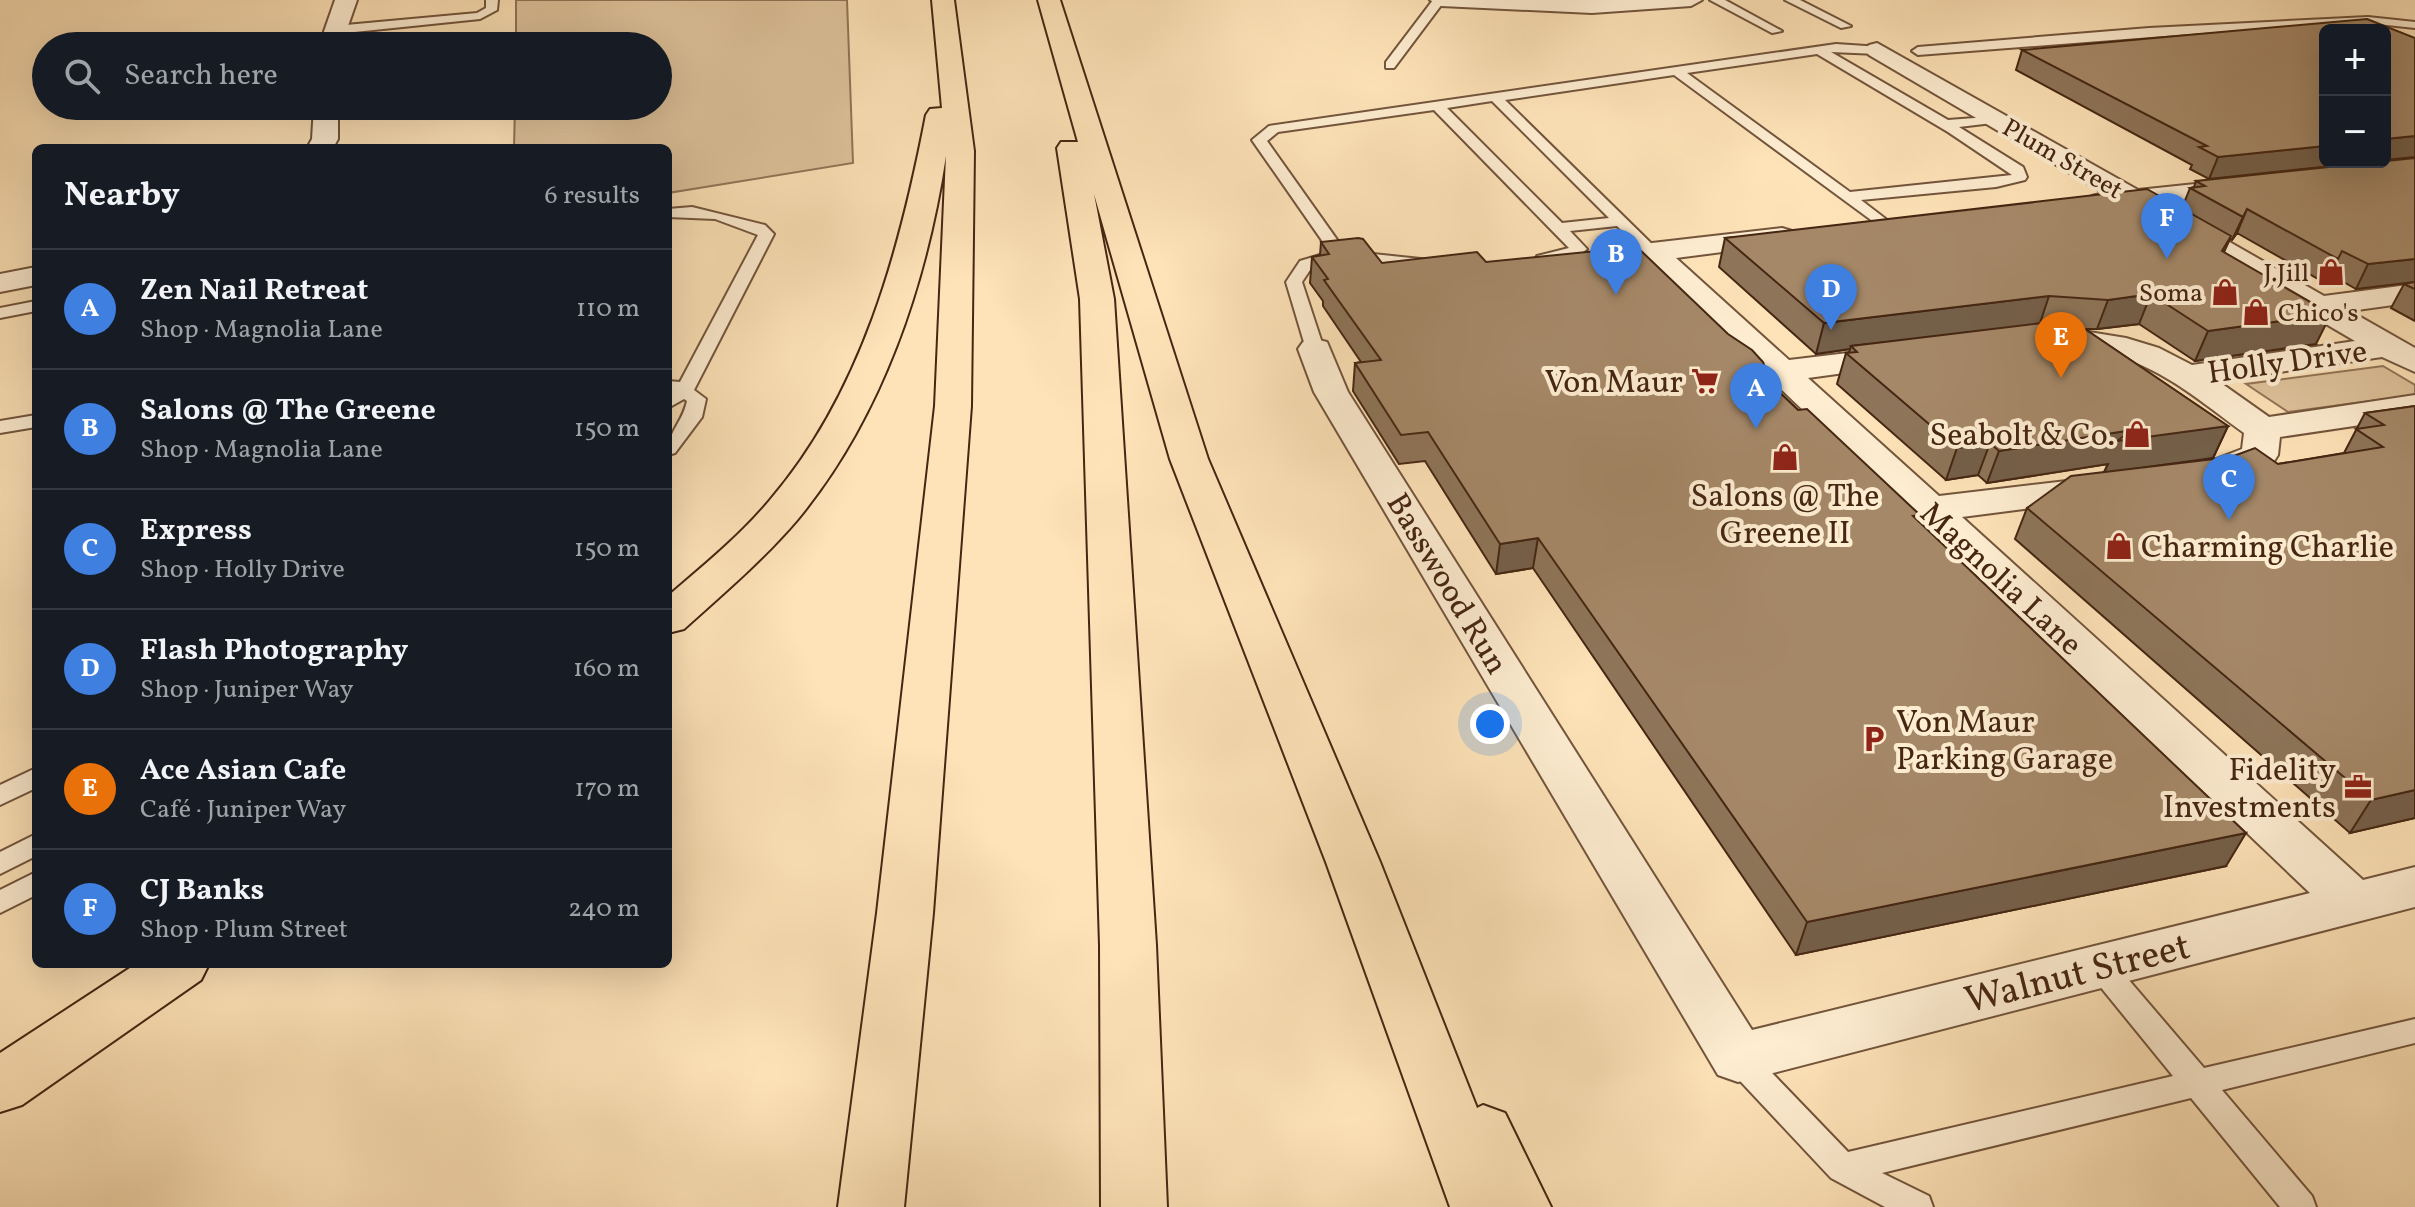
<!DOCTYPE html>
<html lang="en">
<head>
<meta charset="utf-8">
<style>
  body { margin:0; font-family:Vollkorn,serif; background:#20242c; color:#f1f3f6 }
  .controls { position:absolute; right:24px; top:24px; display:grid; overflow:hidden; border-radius:12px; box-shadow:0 8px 32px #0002 }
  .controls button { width:72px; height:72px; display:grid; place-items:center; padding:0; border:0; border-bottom:2px solid #363941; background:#171b24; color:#f1f3f6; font:40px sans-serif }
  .you { position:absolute; left:1490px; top:724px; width:28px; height:28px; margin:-20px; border:6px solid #fff; border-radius:50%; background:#1a73e8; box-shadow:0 0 0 12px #1a73e833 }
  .badge { display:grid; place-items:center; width:52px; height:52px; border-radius:50%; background:#c59692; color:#fff; font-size:26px; font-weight:700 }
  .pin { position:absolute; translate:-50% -66px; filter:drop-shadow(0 2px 4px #0008) }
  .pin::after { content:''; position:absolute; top:42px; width:28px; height:24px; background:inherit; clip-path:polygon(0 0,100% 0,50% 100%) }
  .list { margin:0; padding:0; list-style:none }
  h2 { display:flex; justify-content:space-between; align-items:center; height:104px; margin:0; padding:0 32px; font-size:34px }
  h2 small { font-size:26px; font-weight:400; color:#9ea1a6 }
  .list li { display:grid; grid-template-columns:52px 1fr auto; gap:24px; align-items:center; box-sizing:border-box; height:120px; padding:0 32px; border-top:2px solid #363941 }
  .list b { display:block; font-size:30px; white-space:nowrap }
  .list p { margin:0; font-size:26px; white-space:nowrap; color:#9ea1a6 }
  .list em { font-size:26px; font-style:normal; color:#9ea1a6 }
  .icon { flex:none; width:44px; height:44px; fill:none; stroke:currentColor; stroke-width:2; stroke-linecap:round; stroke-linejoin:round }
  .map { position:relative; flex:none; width:2415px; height:1207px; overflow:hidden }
  .search { position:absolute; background:#171b24; box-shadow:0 8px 32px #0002; left:32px; top:32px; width:640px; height:88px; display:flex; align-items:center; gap:20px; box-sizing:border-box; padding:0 28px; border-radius:44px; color:#9ea1a6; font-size:30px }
  .panel { position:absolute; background:#171b24; box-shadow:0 8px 32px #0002; left:32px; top:144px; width:640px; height:824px; border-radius:12px }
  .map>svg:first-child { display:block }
  .green { fill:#dfc39c; stroke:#927457; stroke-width:2 }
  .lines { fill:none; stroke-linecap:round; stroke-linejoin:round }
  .lane-casing { stroke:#73553c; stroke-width:4 }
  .street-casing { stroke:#73553c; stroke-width:4 }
  .highway-casing { stroke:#452612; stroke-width:4 }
  .lane { fill:#feedd1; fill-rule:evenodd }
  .street { fill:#feedd1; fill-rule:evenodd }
  .highway { fill:#fee3b8; fill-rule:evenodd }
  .wall { fill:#8e7559; stroke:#452612; stroke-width:2 }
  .shaded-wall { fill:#745f49; stroke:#452612; stroke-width:2 }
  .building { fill:#a58868; stroke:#452612; stroke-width:2 }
  .labels { text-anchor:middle; stroke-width:8; stroke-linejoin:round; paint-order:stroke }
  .far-street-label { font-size:26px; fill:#452612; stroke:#feedd1 }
  .far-poi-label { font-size:26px; fill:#452612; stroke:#feedd1; text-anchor:end }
  .street-label { font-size:32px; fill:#452612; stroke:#feedd1 }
  .poi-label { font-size:32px; fill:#452612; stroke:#feedd1; text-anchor:end }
  .near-street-label { font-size:38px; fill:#452612; stroke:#feedd1 }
</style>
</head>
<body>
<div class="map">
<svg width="2415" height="1207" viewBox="0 0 2415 1207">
  <rect width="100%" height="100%" fill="#fee3b8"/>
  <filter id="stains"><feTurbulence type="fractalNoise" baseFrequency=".0025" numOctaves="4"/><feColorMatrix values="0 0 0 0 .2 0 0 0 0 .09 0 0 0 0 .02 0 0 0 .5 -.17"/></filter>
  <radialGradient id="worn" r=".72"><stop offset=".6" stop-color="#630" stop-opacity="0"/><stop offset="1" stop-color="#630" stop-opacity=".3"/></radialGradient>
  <g class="green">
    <polygon points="516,0 847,0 853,163 668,193 668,148 514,148 515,106 658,106 658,46 516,46"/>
    <polygon points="2383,366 2415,385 2415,395 2288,412 2246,384"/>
  </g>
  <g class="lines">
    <g class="lane-casing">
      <g id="lane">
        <polygon points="486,0 498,0 497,10 480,19 335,34 329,30 335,26 477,13 486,8"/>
        <polygon points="1433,0 1445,0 1394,68 1386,68 1386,62"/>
        <polygon points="1710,0 1725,0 1782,31 1772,33"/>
        <polygon points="1785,0 1800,0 1851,26 1841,28"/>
        <polygon points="2368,17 2415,22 2415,28 2368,23 2242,30 1918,55 1912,51 1918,47 2149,28"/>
        <path d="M 1836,44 L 1881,47 L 1881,53 L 1877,54 L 1831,52 L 1948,120 L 2001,116 L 2001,122 L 1959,127 L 2023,167 L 2027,177 L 2025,180 L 1996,187 L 1861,200 L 1891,223 L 1894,226 L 1886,231 L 1674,75 L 1505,100 L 1660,252 L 1652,257 L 1646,255 L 1617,226 L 1570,231 L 1587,249 C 1575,260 1549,269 1535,259 L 1537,256 L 1569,248 L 1434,110 L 1278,132 L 1267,141 L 1345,251 L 1430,260 L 1438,265 L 1430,270 L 1343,258 L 1312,267 L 1302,282 L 1324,349 L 1315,354 L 1306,349 L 1286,282 L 1300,261 L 1330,252 L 1252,140 L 1269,126 ZM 1817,54 L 1948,132 L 2012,175 L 1850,192 L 1687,73 ZM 1492,101 L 1609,218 L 1562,223 L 1447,108 Z"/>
        <path d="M 692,207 L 765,225 L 774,234 L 694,390 L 706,399 L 702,417 L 675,453 L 668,455 C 668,430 682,424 687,401 L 684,399 L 668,408 L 668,394 L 671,391 L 668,390 L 668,381 L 680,382 L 758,235 L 715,219 L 668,217 L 668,209 Z"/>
        <polygon points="36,301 36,311 0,318 0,308"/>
        <polygon points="36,415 36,427 0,433 0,421"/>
        <polygon points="36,768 36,788 0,805 0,785"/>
        <polygon points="36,834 36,856 0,874 0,852"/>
        <polygon points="36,872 36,895 0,913 0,890"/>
        <polygon points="2100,955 2110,958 2204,1068 2415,1019 2415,1043 2222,1090 2312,1196 2316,1207 2280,1207 2191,1098 1882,1173 1929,1196 1933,1207 1885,1207 1831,1178 1727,1067 1723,1058 1727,1049 1738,1045 1749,1049 1848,1152 2173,1076 2090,974 2086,966 2090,958"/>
      </g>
    </g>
    <g class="street-casing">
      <g id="street">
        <polygon points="335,0 357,0 341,46 319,46"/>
        <polygon points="1430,0 1702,0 1691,6 1592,13 1441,6"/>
        <path d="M 1877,43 L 2138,190 L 2243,179 L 2253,181 L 2257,187 L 2253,193 L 2163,204 L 2324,296 L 2415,284 L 2415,302 L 2350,311 L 2415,348 L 2415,372 L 2382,357 L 2218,381 L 2269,417 L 2415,395 L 2415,417 L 2280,437 L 2278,455 L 2273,463 L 2224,482 L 2211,485 L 2198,482 L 2192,474 L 2198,466 L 2242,449 L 2244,433 C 2204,404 2164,369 2116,356 C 2090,348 2063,352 2036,346 L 2032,339 L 2036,332 L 2048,329 L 2083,331 L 2126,338 L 2159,348 L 2192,365 L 2355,341 L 2128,208 L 2102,210 L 2092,208 L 2088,202 L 2092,196 L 2104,193 L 1869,55 L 1865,50 L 1869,45 Z"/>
        <polygon points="314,106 338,106 338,139 333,148 307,148 312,139"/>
        <polygon points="1782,228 1792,231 1797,237 1792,243 1676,258 1789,360 1898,347 1910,350 1915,357 1910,364 1808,378 1939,496 2101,477 2114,480 2120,488 2114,496 2101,499 1962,517 2363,880 2415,867 2415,907 1738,1082 1718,1075 1314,392 1298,349 1303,342 1315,339 1327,342 1348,392 1752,1030 2310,893 1637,252 1641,246 1652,243"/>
        <polygon points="36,267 36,285 0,292 0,274"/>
      </g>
    </g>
    <g class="highway-casing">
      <g id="highway">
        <path d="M 932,0 L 954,0 L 974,151 L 971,406 L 933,913 L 904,1207 L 838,1207 L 877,913 L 935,406 L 946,156 C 926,285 882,417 798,519 C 764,559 723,594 684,629 L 668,633 L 668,596 C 703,566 740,536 770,500 C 862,393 900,250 926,115 L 930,109 L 942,108 Z"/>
        <polygon points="1038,0 1060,0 1208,459 1380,862 1477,1108 1483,1105 1505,1113 1551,1207 1450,1207 1326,862 1170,459 1094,194 1114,299 1156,945 1167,1207 1101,1207 1100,945 1080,299 1057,148 1061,142 1078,142"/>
        <polygon points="136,964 209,964 201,980 22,1105 0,1112 0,1053"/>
      </g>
    </g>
    <use href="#lane" class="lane"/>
    <use href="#street" class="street"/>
    <use href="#highway" class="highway"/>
  </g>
  <g class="wall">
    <polygon points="2415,38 2415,157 2385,160 2325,162 2369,162 2209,179 2190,169 2192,165 2016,70 2022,50"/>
    <polygon points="2196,181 2411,282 2356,289 2331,275 2327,284 2237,233 2232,240 2230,239 2224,252 2316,344 2195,361 2139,324 2097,329 2085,329 2228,426 2213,458 2139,468 2278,464 2344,453 2365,413 2415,406 2415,818 2350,833 2015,539 2027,508 2104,472 2108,464 1987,483 1978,475 1946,480 1837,384 1846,353 1849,353 1850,349 1816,354 1719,267 1725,238 2182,208 2190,188 2194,187"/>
    <polygon points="1321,242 1382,263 1486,262 1772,385 1798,410 1920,515 1918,520 2226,866 1796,955 1533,568 1496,574 1425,461 1399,464 1353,391 1355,363 1361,362 1323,306 1323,301 1310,283 1312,257 1320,255"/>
    <polygon points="2404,284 2415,289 2415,321 2391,308"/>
  </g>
  <g class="shaded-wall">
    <polygon points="2415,136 2415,157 2385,160 2385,139"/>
    <polygon points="2325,146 2325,162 2369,162 2209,179 2218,157"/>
    <polygon points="2247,209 2237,233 2232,240 2243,217"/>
    <polygon points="2415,259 2415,282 2356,289 2368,264"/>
    <polygon points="2151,294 2139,324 2097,329 2108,300"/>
    <polygon points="2049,296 2039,326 1851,346 1850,349 1816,354 1824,323"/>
    <polygon points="2331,314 2316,344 2195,361 2208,331"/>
    <polygon points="2228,426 2213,458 2104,473 2108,464 1987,483 1999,451 2132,430"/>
    <polygon points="1990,443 1978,475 1946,480 1957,448"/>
    <polygon points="1538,538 1533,568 1496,574 1500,544"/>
    <polygon points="2415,790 2415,818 2350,833 2371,800"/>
    <polygon points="2246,833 2226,866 1796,955 1807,922"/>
  </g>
  <g class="building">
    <polygon points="2367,19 2415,38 2415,136 2385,139 2385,30 2325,30 2325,146 2218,157 2199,147 2207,146 2022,50"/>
    <polygon points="2415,158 2415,259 2368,264 2342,251 2338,259 2247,209 2243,217 2190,188 2205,186 2196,181"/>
    <polygon points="2147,189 2231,236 2222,251 2331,314 2208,331 2151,294 2108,300 2049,296 1824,323 1725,238"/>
    <polygon points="1358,238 1363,239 1382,263 1477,252 1486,262 1637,247 1728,334 1752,350 1763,362 1772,385 1798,410 1807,409 1920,515 1913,516 2246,833 1807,922 1538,538 1500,544 1428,432 1401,435 1355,363 1381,360 1324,280 1328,279 1312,257 1329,254 1321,242"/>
    <polygon points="2415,282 2415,289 2404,284"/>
    <polygon points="2050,322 2076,323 2228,426 2117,441 2132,430 1999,451 1990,443 1957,448 1846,353 1857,352 1851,346"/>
    <polygon points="2415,406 2415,790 2371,800 2027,508 2071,476 2231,457 2255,448 2278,464 2383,447 2356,429 2384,425 2365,413"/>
  </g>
  <defs>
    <g id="shop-bare" transform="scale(2.16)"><path d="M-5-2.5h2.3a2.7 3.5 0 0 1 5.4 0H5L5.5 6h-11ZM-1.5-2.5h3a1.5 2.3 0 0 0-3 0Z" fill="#8f2418" stroke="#feedd1" stroke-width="2.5" paint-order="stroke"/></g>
    <g id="supermarket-bare" transform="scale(2.16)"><path d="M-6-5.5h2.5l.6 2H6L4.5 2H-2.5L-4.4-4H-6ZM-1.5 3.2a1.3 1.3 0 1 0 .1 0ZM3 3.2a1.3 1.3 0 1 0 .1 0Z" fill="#8f2418" stroke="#feedd1" stroke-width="2.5" paint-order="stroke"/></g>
    <g id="parking-bare" transform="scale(2.16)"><path d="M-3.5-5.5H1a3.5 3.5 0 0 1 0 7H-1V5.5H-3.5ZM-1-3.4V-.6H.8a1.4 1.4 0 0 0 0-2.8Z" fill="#8f2418" stroke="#feedd1" stroke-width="2.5" paint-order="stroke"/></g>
    <g id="office-bare" transform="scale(2.16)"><path d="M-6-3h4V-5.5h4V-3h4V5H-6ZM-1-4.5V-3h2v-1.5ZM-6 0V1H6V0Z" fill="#8f2418" stroke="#feedd1" stroke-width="2.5" paint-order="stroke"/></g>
  </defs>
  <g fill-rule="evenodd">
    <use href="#shop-bare" x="2331" y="272"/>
    <use href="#shop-bare" x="2225" y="292"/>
    <use href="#shop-bare" x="2256" y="312"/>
    <use href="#supermarket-bare" x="1705" y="381"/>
    <use href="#shop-bare" x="2137" y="434"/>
    <use href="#shop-bare" x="1785" y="457"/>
    <use href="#shop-bare" x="2119" y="546"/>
    <use href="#parking-bare" x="1874" y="739"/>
    <use href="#office-bare" x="2358" y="787"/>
  </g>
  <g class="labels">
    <g class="far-street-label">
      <text transform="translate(2063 158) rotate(30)" y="9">Plum Street</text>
    </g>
    <g class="far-poi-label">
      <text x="2309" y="281">J.Jill</text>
      <text x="2203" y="301">Soma</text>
      <text x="2278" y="321" text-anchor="start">Chico's</text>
    </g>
    <g class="street-label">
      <text transform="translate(2287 361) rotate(-8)" y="11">Holly Drive</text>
      <text transform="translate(2002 578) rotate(43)" y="11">Magnolia Lane</text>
      <text transform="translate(1448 583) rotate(59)" y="11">Basswood Run</text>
    </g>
    <g class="poi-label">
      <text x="1683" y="392">Von Maur</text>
      <text x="2115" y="445">Seabolt &amp; Co.</text>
      <text x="1785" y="506" text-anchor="middle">Salons @ The<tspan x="1785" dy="37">Greene II</tspan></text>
      <text x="2141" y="557" text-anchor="start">Charming Charlie</text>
      <text x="1896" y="732" text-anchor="start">Von Maur<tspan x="1896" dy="37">Parking Garage</tspan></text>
      <text x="2336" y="780">Fidelity<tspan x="2336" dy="37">Investments</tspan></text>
    </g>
    <g class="near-street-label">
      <text transform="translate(2077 972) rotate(-14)" y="13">Walnut Street</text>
    </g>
  </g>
  <rect width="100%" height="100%" filter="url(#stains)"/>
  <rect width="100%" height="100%" fill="url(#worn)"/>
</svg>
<div class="controls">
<button>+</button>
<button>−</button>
</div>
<div class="you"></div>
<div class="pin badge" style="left:1756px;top:429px;background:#3f7fe0">A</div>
<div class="pin badge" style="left:1616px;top:295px;background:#3f7fe0">B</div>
<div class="pin badge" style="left:2229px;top:520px;background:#3f7fe0">C</div>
<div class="pin badge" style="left:1831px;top:330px;background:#3f7fe0">D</div>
<div class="pin badge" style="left:2061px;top:378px;background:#e8710a">E</div>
<div class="pin badge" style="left:2167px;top:259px;background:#3f7fe0">F</div>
<div class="search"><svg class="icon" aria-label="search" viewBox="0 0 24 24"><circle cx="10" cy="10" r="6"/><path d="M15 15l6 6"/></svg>Search here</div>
<section class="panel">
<h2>Nearby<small>6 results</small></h2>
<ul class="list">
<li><span class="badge" style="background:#3f7fe0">A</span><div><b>Zen Nail Retreat</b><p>Shop · Magnolia Lane</p></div><em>110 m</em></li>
<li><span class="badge" style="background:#3f7fe0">B</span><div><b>Salons @ The Greene</b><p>Shop · Magnolia Lane</p></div><em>150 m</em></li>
<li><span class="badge" style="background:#3f7fe0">C</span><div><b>Express</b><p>Shop · Holly Drive</p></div><em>150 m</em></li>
<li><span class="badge" style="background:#3f7fe0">D</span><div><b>Flash Photography</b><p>Shop · Juniper Way</p></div><em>160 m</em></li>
<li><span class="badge" style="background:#e8710a">E</span><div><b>Ace Asian Cafe</b><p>Café · Juniper Way</p></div><em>170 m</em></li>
<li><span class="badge" style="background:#3f7fe0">F</span><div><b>CJ Banks</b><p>Shop · Plum Street</p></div><em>240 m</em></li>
</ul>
</section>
</div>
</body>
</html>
